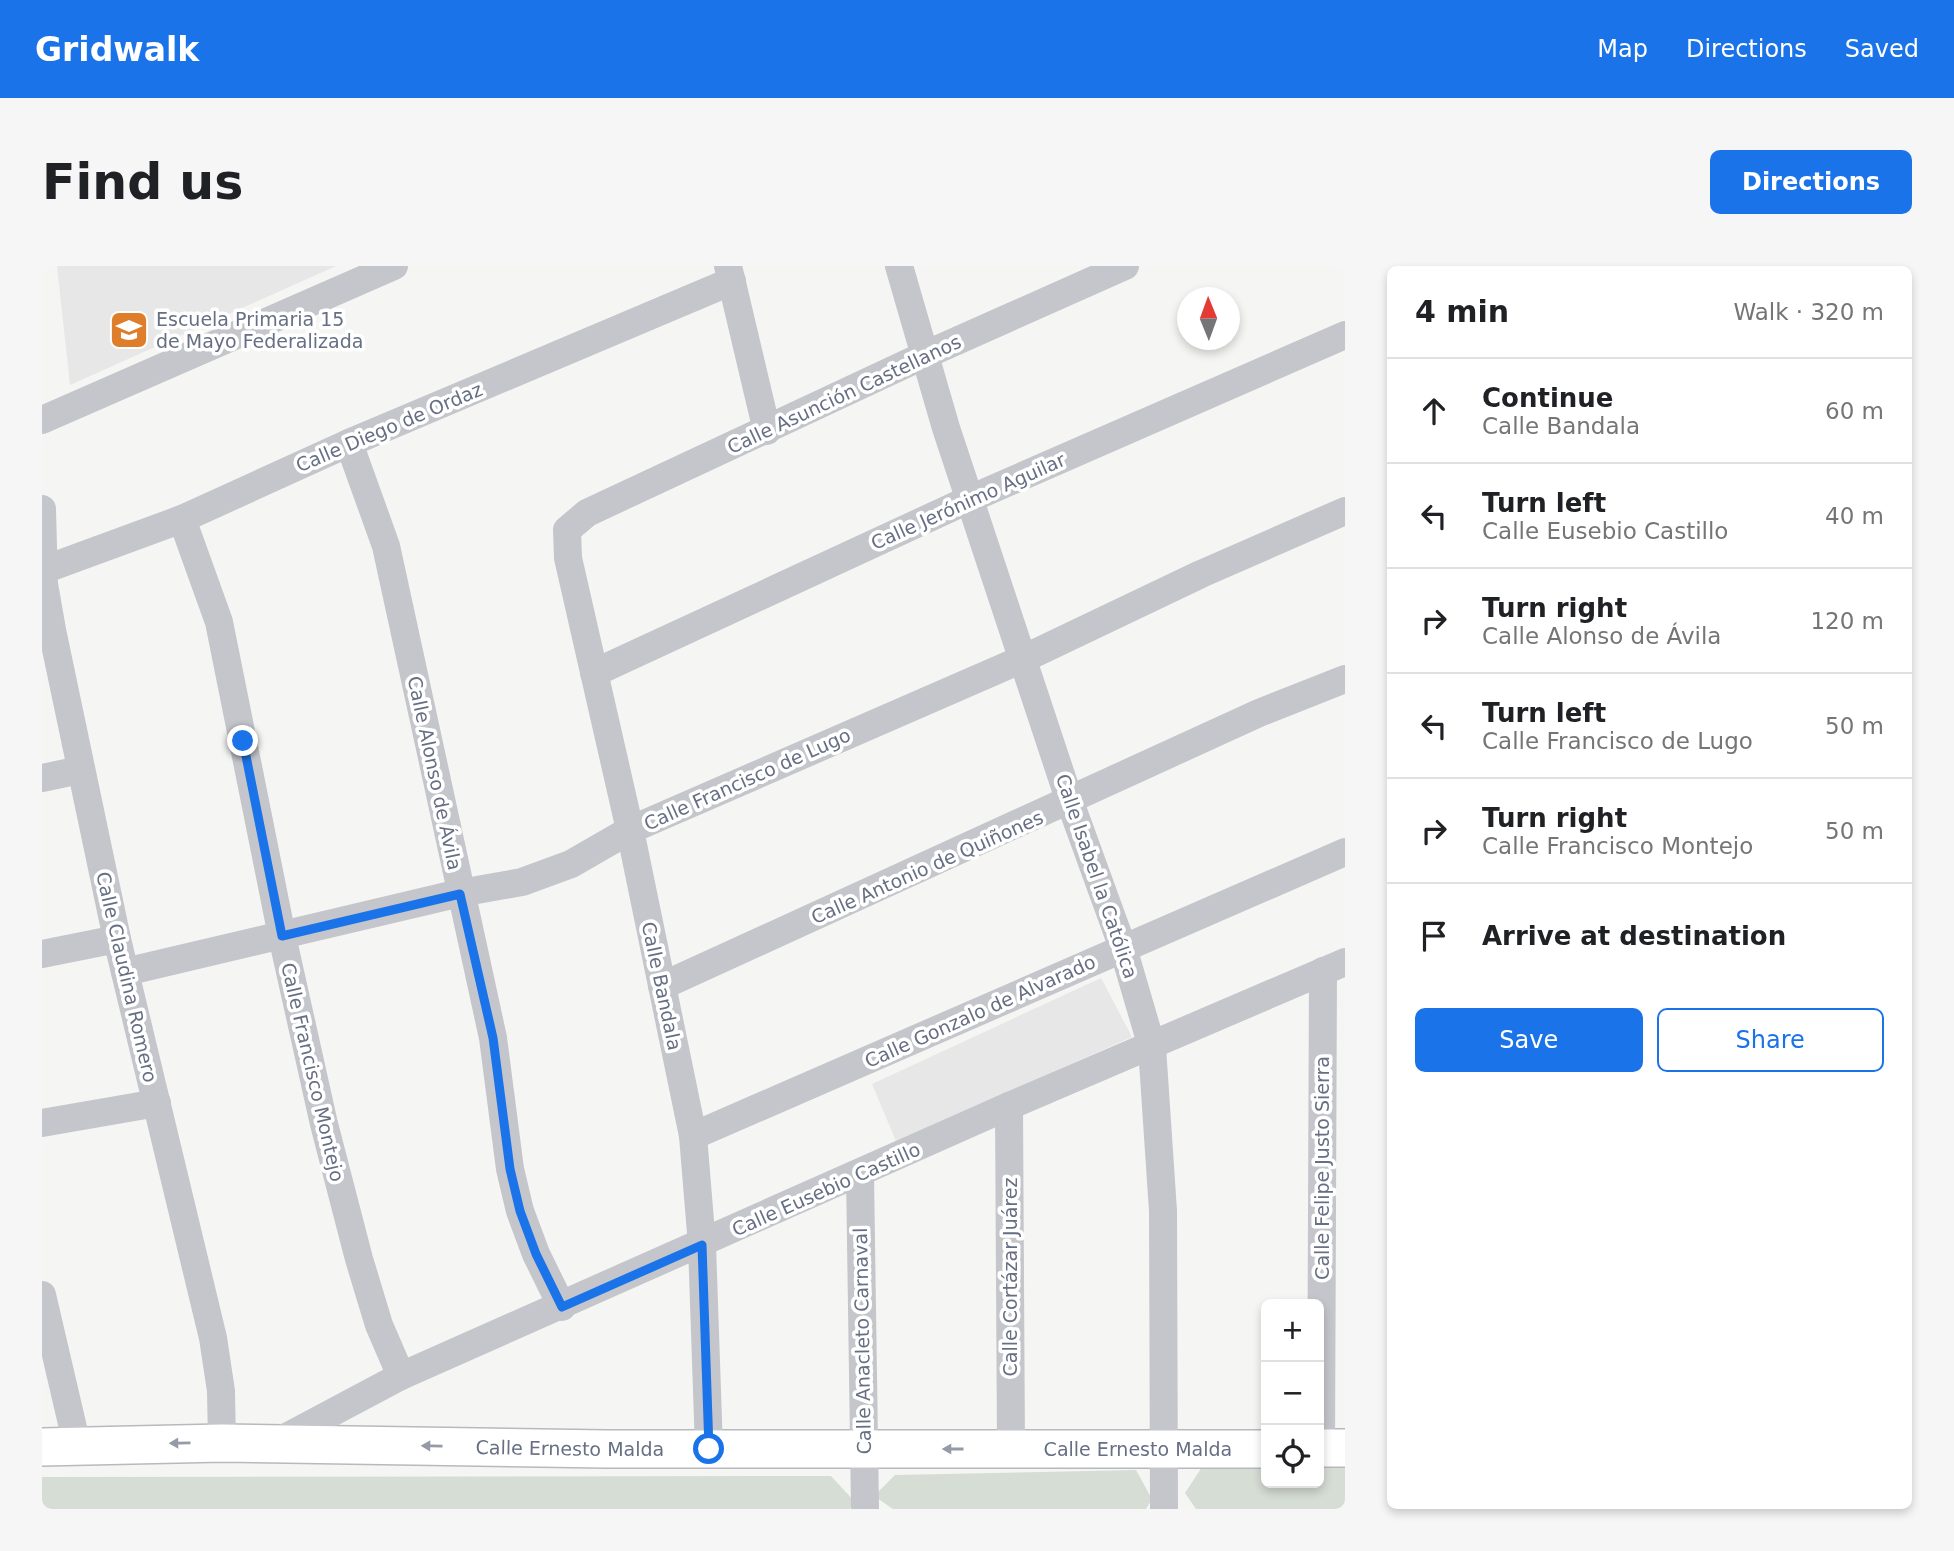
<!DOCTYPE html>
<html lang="en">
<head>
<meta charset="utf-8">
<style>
  body { margin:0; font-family:"DejaVu Sans",sans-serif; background:#f6f6f6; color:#202124 }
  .controls { position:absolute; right:21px; bottom:21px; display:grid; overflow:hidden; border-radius:10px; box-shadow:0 4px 10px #0003 }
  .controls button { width:63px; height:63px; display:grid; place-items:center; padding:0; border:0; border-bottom:2px solid #e0e0e0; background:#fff; color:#202124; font:35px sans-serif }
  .compass { position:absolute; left:1135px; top:21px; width:63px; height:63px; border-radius:50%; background:#fff; box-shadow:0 4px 10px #0003; rotate:359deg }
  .stop { position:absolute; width:21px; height:21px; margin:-16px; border:5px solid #1a73e8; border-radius:50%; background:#fff }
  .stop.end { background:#1a73e8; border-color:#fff; box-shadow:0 2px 7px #0008 }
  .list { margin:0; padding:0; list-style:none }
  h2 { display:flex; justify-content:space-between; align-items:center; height:91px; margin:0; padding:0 28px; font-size:30px }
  h2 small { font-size:23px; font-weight:400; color:#757577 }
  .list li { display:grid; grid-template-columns:46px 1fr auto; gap:21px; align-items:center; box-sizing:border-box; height:105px; padding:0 28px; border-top:2px solid #e0e0e0 }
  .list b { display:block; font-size:26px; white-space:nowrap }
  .list p { margin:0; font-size:23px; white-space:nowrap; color:#757577 }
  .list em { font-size:23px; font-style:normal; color:#757577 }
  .actions { display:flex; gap:14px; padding:21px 28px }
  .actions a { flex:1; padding:16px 0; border:2px solid #1a73e8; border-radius:10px; text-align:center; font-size:24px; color:#1a73e8 }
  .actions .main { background:#1a73e8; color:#fff }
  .icon { flex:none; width:38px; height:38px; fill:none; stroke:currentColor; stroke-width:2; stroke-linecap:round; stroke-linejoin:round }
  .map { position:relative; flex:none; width:1303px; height:1243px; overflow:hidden; border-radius:10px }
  header { display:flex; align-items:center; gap:42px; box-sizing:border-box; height:98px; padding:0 35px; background:#1a73e8; color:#fff }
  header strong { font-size:33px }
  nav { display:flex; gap:38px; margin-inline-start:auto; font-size:24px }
  .intro { display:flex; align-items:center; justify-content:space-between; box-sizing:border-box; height:168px; padding:0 42px }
  h1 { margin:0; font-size:49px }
  .button { padding:18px 32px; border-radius:10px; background:#1a73e8; color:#fff; font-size:24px; font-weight:700 }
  main { display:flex; gap:42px; padding:0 42px }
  aside { flex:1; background:#fff; border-radius:10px; box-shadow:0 4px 10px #0003 }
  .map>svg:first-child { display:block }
  .built { fill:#e6e7e6 }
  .green { fill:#d6ddd4 }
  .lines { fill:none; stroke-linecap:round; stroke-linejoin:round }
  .major-casing { stroke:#b7b9be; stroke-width:40 }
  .minor { stroke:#c4c6cb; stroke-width:28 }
  .major { stroke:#fff; stroke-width:37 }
  .oneway { fill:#949aa8 }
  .route { stroke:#1a73e8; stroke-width:9 }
  .labels { text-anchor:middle; stroke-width:7; stroke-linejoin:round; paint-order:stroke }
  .poi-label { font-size:19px; fill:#666f83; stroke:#fff; text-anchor:start }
  .street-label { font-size:19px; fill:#666f83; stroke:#fff }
</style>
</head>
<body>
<header>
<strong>Gridwalk</strong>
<nav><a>Map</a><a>Directions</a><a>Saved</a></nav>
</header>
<div class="intro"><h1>Find us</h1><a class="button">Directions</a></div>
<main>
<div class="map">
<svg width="1303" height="1243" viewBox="0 0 1303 1243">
  <rect width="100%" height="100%" fill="#f5f6f3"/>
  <g class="built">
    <polygon points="15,0 294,0 28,119"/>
    <polygon points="1059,712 1090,771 854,875 830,818"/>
  </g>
  <g class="green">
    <polygon points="1160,1201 1224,1201 1224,1217 1277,1217 1277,1201 1303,1201 1303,1243 1154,1243 1143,1227"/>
    <polygon points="1094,1204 1110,1233 1104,1243 851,1243 832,1230 853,1209"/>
    <polygon points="789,1210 813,1236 808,1243 0,1243 0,1211"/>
  </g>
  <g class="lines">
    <g class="major-casing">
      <g id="major">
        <path id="s1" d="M 0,1181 L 180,1177 L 564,1183 L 1224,1183"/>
        <polyline points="1277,1182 1303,1182"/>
      </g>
    </g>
    <g class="minor">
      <polyline points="686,0 725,165"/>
      <polyline points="857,0 904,162 1028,536 1081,682 1110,781 1121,945 1122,1243"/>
      <polyline points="0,154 352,0"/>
      <polyline points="307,177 344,280 451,772 468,903 478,945 494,988 520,1041"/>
      <polyline points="0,243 2,318 10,364 75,673 171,1072 179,1125 180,1177"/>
      <polyline points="140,253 177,356 240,670 282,858 317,993 337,1059 359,1110"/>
      <polyline points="1,304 140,253 307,177 690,15"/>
      <polyline points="552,407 928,233 1303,69"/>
      <polyline points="0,512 38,504"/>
      <polyline points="0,688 75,673"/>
      <polyline points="83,706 418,627 480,616 529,598 588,564 983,392 1159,308 1303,245"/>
      <polyline points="620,720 1217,447 1303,413"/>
      <polyline points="967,840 969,1183"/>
      <polyline points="0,857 115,837"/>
      <polyline points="651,870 1303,586"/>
      <polyline points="818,908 823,1243"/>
      <polyline points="0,1029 35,1179"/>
      <polyline points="233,1177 359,1110 967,840 1303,696"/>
      <polyline points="1279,1182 1281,705"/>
      <polyline points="667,1183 660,979 651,870 588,564 526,292 525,264 545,247 883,89 1083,0"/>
    </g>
    <use href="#major" class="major"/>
  </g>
  <defs><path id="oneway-solid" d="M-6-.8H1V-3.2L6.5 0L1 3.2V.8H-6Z" transform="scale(1.75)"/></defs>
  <g class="oneway">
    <use href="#oneway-solid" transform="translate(138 1177) rotate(179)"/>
    <use href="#oneway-solid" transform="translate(390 1180) rotate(-179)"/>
    <use href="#oneway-solid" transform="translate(911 1183) rotate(-180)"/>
  </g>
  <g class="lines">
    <polyline class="route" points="201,475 240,670 418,628 451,772 468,903 478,945 494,988 520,1041 660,979 667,1183"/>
  </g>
  <defs>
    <g id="school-square" transform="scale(2.0125)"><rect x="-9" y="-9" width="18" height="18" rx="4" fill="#de7e2b" stroke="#fff"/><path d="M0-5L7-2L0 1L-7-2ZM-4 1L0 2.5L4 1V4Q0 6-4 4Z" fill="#fff"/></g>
  </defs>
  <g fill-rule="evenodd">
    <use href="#school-square" x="87" y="64"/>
  </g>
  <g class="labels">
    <g class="poi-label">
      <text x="114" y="60">Escuela Primaria 15<tspan x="114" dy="22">de Mayo Federalizada</tspan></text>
    </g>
    <g class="street-label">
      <text transform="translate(802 128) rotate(-25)" y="7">Calle Asunción Castellanos</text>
      <text transform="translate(347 161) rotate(-23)" y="7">Calle Diego de Ordaz</text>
      <text transform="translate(926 235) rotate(-24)" y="7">Calle Jerónimo Aguilar</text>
      <text transform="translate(393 507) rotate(78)" y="7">Calle Alonso de Ávila</text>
      <text transform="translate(705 513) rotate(-24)" y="7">Calle Francisco de Lugo</text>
      <text transform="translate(885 601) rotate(-24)" y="7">Calle Antonio de Quiñones</text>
      <text transform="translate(1055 610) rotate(71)" y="7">Calle Isabel la Católica</text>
      <text transform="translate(85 711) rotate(77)" y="7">Calle Claudina Romero</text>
      <text transform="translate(620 720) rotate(78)" y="7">Calle Bandala</text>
      <text transform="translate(938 745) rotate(-24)" y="7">Calle Gonzalo de Alvarado</text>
      <text transform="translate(271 806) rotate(77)" y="7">Calle Francisco Montejo</text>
      <text transform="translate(1280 902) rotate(-90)" y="7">Calle Felipe Justo Sierra</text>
      <text transform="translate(784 923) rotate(-24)" y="7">Calle Eusebio Castillo</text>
      <text transform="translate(968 1011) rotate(-90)" y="7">Calle Cortázar Juárez</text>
      <text transform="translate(820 1075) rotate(-91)" y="7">Calle Anacleto Carnaval</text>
      <text dy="7" stroke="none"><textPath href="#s1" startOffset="528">Calle Ernesto Malda</textPath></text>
      <text dy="7" stroke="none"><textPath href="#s1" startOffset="1096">Calle Ernesto Malda</textPath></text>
    </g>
  </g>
</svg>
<div class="controls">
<button>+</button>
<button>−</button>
<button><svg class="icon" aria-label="locate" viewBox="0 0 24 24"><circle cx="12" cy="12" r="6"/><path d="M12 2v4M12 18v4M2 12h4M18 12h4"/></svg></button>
</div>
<svg class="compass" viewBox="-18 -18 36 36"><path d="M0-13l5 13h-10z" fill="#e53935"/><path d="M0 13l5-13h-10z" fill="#757577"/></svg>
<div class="stop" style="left:667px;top:1183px"></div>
<div class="stop end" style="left:201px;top:475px"></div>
</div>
<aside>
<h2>4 min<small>Walk · 320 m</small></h2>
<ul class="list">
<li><svg class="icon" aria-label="ahead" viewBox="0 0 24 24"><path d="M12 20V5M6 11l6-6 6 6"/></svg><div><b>Continue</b><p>Calle Bandala</p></div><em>60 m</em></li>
<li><svg class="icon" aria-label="left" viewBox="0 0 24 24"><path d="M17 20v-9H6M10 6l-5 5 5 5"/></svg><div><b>Turn left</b><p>Calle Eusebio Castillo</p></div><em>40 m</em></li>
<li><svg class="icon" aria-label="right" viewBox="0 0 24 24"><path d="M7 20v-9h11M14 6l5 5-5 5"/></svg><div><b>Turn right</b><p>Calle Alonso de Ávila</p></div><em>120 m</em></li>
<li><svg class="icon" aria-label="left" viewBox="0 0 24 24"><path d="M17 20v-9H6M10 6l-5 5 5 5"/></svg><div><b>Turn left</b><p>Calle Francisco de Lugo</p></div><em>50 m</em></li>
<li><svg class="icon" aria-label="right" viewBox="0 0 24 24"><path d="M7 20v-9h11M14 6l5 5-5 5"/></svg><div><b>Turn right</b><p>Calle Francisco Montejo</p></div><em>50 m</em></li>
<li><svg class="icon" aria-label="arrive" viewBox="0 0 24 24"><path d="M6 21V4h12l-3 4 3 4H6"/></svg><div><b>Arrive at destination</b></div></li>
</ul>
<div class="actions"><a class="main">Save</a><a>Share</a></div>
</aside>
</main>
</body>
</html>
